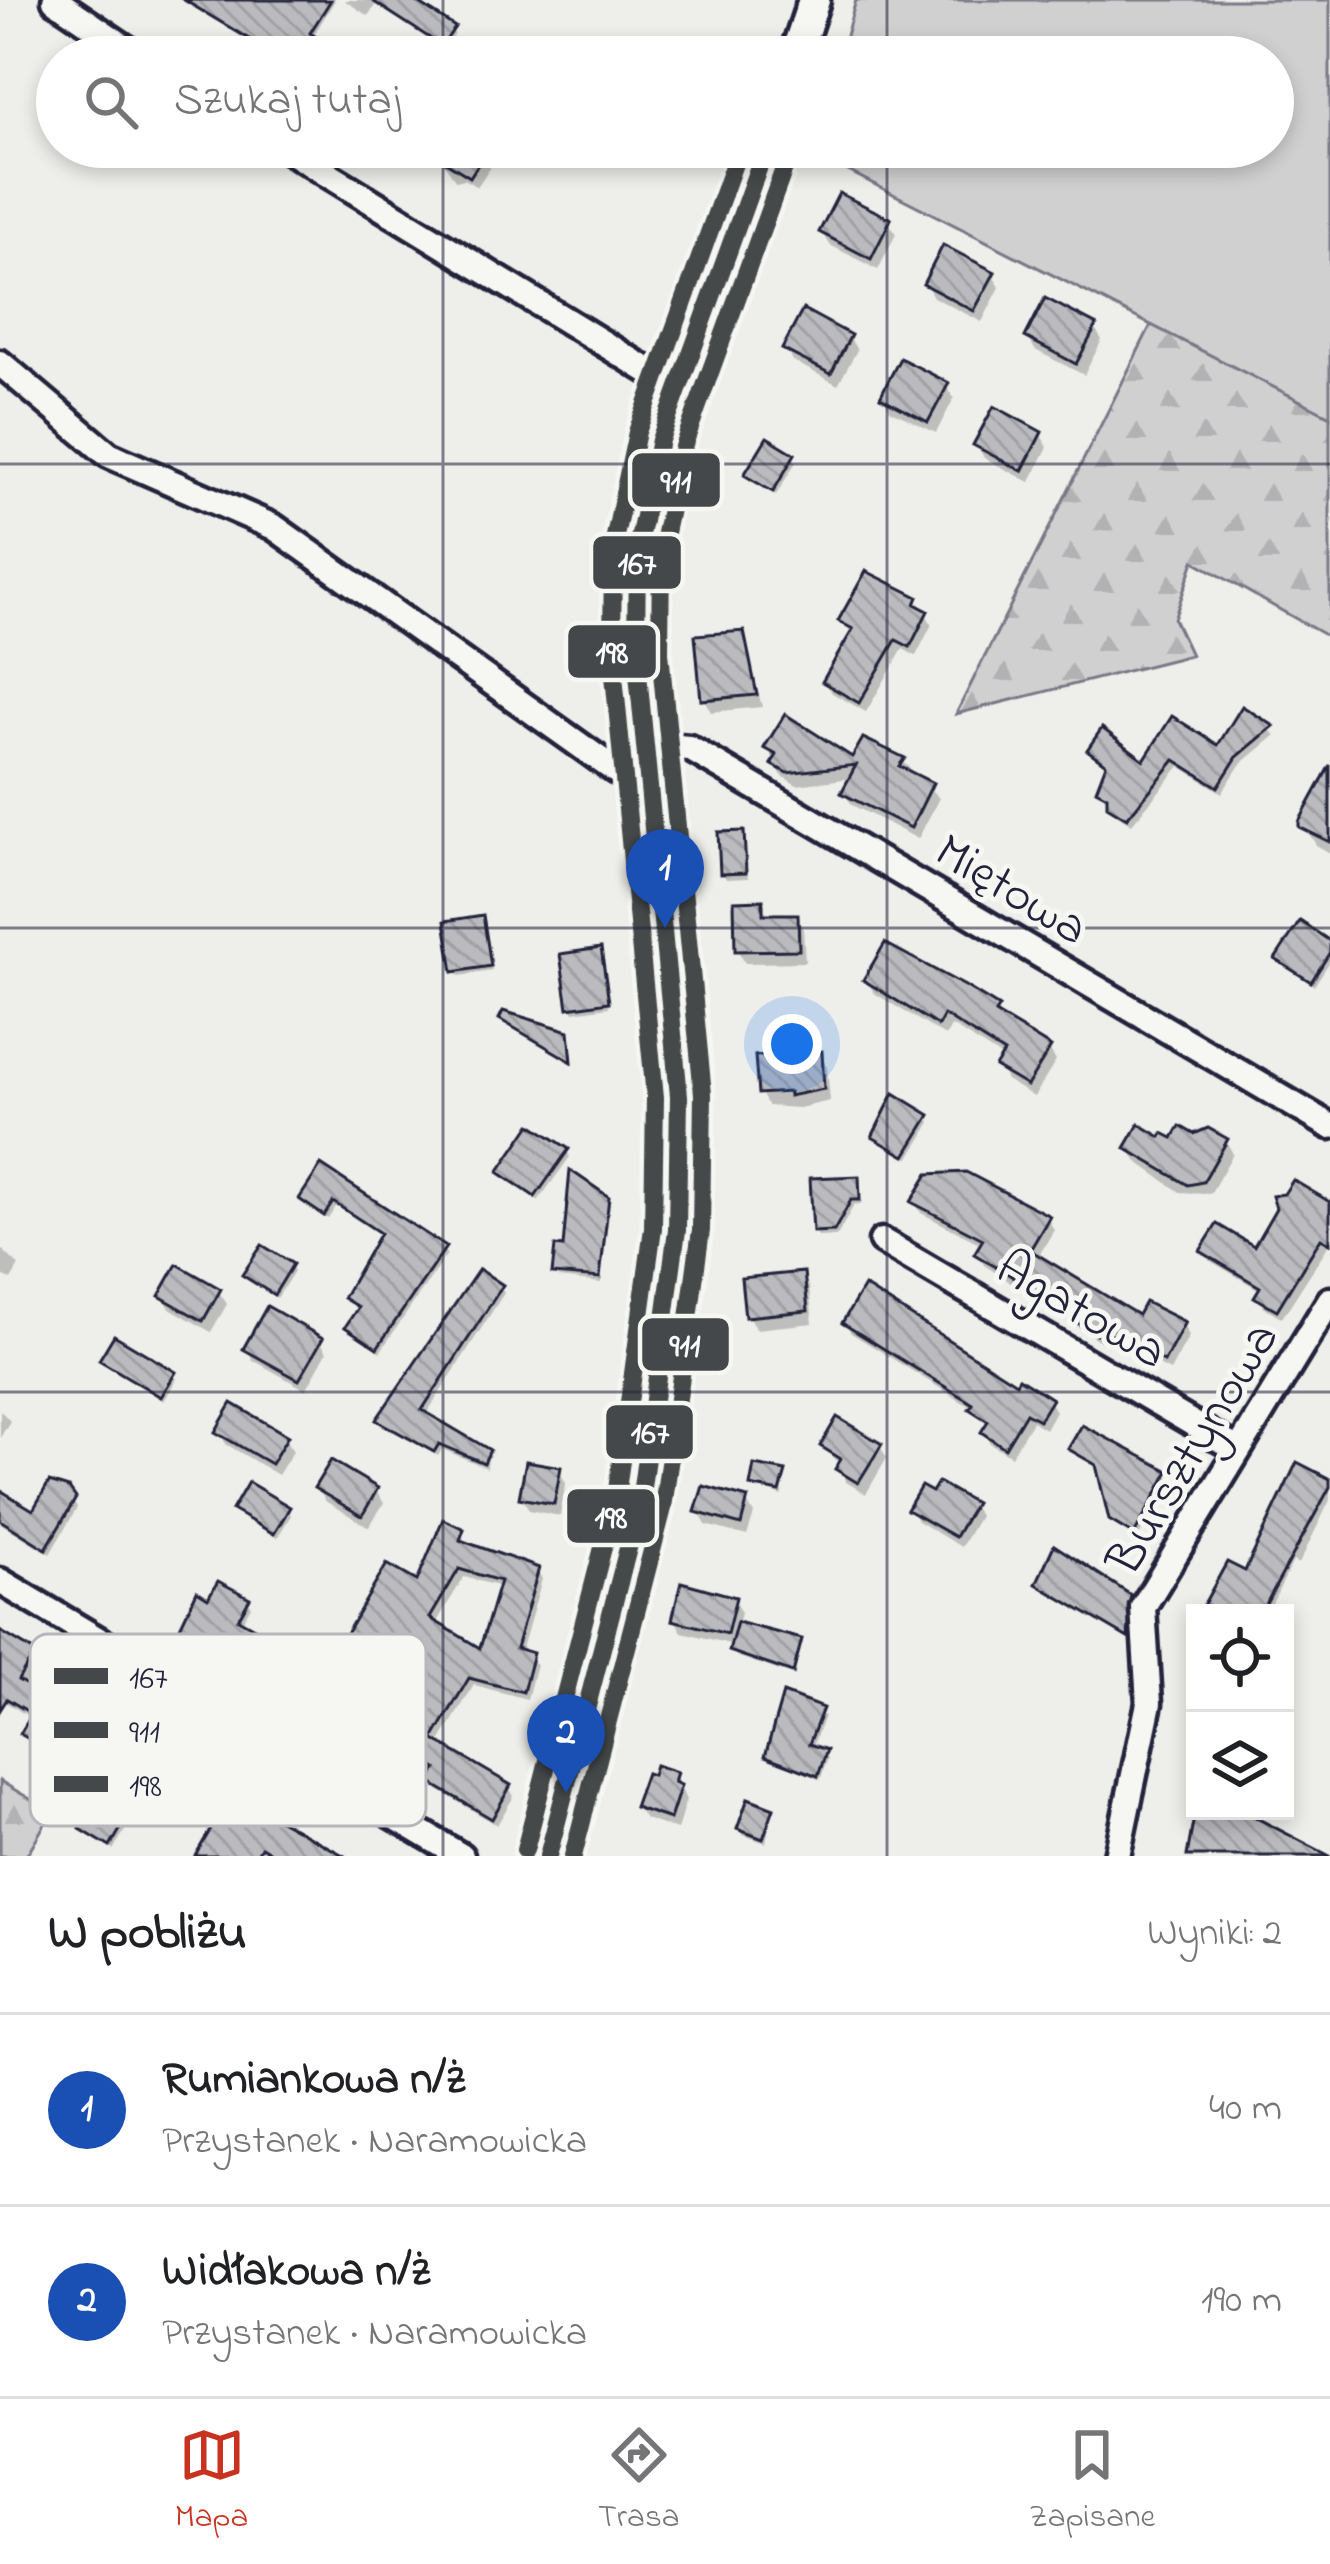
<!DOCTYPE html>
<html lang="pl">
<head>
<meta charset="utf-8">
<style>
  body { margin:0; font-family:"Indie Flower",sans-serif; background:#f6f6f6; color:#202124 }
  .controls { position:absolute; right:36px; bottom:36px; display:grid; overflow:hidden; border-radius:0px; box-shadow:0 6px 18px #0003 }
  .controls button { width:108px; height:108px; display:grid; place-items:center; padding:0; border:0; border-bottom:3px solid #e0e0e0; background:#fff; color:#202124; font:60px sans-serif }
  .you { position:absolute; left:792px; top:1044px; width:42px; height:42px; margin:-30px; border:9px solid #fff; border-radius:50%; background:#1a73e8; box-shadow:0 0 0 18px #1a73e833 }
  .badge { display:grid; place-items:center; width:78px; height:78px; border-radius:50%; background:#c8321e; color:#fff; font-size:39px; font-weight:700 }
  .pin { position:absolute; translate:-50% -99px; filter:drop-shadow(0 3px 6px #0008) }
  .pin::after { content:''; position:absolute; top:63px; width:42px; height:36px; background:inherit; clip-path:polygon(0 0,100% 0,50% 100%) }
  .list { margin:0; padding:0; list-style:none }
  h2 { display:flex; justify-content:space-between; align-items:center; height:156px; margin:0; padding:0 48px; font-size:51px }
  h2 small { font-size:39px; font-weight:400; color:#757577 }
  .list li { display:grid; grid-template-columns:78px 1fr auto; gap:36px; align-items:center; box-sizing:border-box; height:192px; padding:0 48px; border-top:3px solid #e0e0e0 }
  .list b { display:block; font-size:45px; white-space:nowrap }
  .list p { margin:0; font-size:39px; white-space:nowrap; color:#757577 }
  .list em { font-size:39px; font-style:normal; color:#757577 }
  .icon { flex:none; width:66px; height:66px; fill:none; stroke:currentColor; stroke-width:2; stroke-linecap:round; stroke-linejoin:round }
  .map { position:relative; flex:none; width:1330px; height:1856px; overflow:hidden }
  .search { position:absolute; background:#fff; box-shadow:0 6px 18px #0003; left:36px; right:36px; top:36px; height:132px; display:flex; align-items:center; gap:30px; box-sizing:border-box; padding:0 42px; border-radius:66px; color:#757577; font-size:45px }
  .sheet { height:540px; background:#fff }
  nav { display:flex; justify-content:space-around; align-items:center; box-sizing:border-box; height:168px; border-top:3px solid #e0e0e0; background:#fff; font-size:33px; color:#757577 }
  nav a { display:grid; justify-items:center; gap:6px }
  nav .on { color:#c8321e }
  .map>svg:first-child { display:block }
  .green { fill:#d0d0d1; stroke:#797986; stroke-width:3 }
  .forest { fill:url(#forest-firs); stroke:#797986; stroke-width:3 }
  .shadow { fill:#0003; fill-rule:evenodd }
  .building { fill:url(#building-back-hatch); stroke:#22223b; stroke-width:3; fill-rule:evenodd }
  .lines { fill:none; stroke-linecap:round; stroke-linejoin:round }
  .minor-casing { stroke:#22223b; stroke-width:33 }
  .tertiary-casing { stroke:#22223b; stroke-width:39 }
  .minor { stroke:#f6f6f2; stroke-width:24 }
  .tertiary { stroke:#f6f6f2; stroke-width:30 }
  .bus-1-casing { stroke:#f6f6f2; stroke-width:27 }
  .bus-2-casing { stroke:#f6f6f2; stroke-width:27 }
  .bus-3-casing { stroke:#f6f6f2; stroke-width:27 }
  .bus-1 { stroke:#45484a; stroke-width:18 }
  .bus-2 { stroke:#45484a; stroke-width:18 }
  .bus-3 { stroke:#45484a; stroke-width:18 }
  .grid { fill:none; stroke:#22223b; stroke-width:3; stroke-opacity:0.55 }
  .labels { text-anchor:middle; stroke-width:10; stroke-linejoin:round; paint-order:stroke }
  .street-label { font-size:51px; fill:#22223b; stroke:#f6f6f2 }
  .key { fill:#f6f6f2; stroke:#b6b6bb; stroke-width:3 }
  .key-label { font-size:33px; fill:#22223b }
  .line-badge { stroke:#f6f6f2; stroke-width:4.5 }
  .badge-label { font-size:33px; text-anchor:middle; font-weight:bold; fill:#fff }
</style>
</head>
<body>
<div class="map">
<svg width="1330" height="1856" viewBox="0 0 1330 1856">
  <defs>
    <pattern id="forest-firs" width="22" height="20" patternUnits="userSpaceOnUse" patternTransform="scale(3)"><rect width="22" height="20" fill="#d0d0d1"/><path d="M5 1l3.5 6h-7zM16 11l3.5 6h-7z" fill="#b2b2b4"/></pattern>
    <pattern id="building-back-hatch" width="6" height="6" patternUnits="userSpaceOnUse" patternTransform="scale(3)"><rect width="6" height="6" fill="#bbbbbf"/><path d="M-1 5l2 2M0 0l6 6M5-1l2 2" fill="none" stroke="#a0a0a5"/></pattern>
  </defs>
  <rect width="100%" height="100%" fill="#eeeeeb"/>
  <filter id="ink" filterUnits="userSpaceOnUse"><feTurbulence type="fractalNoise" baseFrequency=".00833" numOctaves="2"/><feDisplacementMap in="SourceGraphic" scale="24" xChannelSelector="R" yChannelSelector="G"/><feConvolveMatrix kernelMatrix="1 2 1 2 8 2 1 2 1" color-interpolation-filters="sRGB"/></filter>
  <g filter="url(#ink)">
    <polygon class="green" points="856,0 1330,0 1330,416 801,147 1273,147 1273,57 840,57"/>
    <g class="forest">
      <polygon points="1151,325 1330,416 1330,638 1194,561 1174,619 1191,655 956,714"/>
      <polygon points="0,1781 52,1812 26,1856 0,1856"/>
    </g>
    <g class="shadow">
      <polygon points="181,0 335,0 312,38 347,57 276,57"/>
      <polygon points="344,0 408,0 455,34 445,49 376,4 368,16"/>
      <polygon points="432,147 503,147 477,187 464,179 456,181"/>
      <polygon points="889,222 896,234 878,270 830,245 822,232"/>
      <polygon points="992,274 1000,287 982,322 933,297 926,284"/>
      <polygon points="1094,327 1102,340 1084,375 1035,350 1028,337"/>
      <polygon points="849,337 857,350 838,385 793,361 786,348"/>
      <polygon points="946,386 954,398 936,433 890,410 883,397"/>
      <polygon points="1040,434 1048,447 1030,482 984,458 977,445"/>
      <polygon points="793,457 796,462 776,495 748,475"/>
      <polygon points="916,599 932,624 916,656 903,649 866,712 832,693 826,682 853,635 842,621"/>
      <polygon points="743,634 762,707 711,712 704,699"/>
      <polygon points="1243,710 1276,735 1240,765 1222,793 1180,766 1132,824 1114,813 1100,789 1108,768 1090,750 1145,764 1219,749"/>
      <polygon points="768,748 853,761 902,761 939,798 918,839 852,805 844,793 852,778 797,785 782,776"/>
      <polygon points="1330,798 1330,853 1316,845 1302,822"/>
      <polygon points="743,834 748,878 726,879 723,873"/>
      <polygon points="761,903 769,917 796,917 803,929 805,962 745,963 738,951"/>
      <polygon points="482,919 492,971 459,976 456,971"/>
      <polygon points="1330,944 1330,961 1314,986 1278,959"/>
      <polygon points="599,952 609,1007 574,1012 571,1007"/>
      <polygon points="867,980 996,1009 1004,1022 1049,1049 1056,1061 1034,1097 1006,1080 999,1067 1004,1059 952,1026 945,1036 874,993"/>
      <polygon points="503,1019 567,1034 573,1064 506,1024"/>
      <polygon points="820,1054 827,1067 830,1101 799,1108 768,1106 761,1093"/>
      <polygon points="928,1117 931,1122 909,1159 876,1136"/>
      <polygon points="1193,1137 1226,1141 1233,1154 1210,1194 1180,1192 1136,1161 1129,1148"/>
      <polygon points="567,1151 570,1157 538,1201 502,1172"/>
      <polygon points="322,1169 447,1254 380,1352 352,1332 349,1327 360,1310 346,1298 382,1235 337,1205 328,1219 306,1204 302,1199"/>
      <polygon points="857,1179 861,1204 854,1205 837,1236 819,1237 815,1232"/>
      <polygon points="607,1199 601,1283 559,1278 555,1273 565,1250"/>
      <polygon points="914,1202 1048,1219 1054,1230 1038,1257 1140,1319 1183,1325 1189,1336 1170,1371 1106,1338 1103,1343 984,1265 978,1254 983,1245 921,1213"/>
      <polygon points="1330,1206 1330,1243 1282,1318 1263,1306 1261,1291 1209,1260 1204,1251 1255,1250"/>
      <polygon points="0,1247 19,1266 11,1280 0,1275"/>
      <polygon points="291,1266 294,1271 277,1298 246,1275"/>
      <polygon points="802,1275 809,1287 813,1323 756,1329 748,1316"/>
      <polygon points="501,1287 504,1293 425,1416 488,1452 487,1468 442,1449 438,1456 383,1426 380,1420"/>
      <polygon points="219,1292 227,1304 211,1332 170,1308 162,1296"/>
      <polygon points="845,1323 1017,1387 1049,1401 1055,1411 1045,1429 1032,1421 1011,1456 990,1443 985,1433 989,1425 972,1408 851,1333"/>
      <polygon points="320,1340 327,1352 306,1390 253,1360 247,1349"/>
      <polygon points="102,1360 173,1374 177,1379 164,1401"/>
      <polygon points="0,1410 10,1421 0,1438"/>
      <polygon points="219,1432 285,1439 293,1451 278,1475 226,1444"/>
      <polygon points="823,1446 880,1446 887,1458 866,1494 846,1482 841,1465"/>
      <polygon points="1071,1449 1167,1474 1170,1479 1138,1538 1112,1519 1100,1469"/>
      <polygon points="559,1470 566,1483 560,1516 529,1510 522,1497"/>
      <polygon points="785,1474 782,1496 753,1485"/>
      <polygon points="1330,1482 1330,1500 1299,1564 1293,1561 1270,1608 1273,1613 1203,1613 1246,1575"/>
      <polygon points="318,1488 376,1491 384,1503 369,1527 325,1501"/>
      <polygon points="67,1491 77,1508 50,1554 0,1523 0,1494 34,1514"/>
      <polygon points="746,1501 754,1514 747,1536 706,1525 699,1512"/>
      <polygon points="973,1505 979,1516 961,1547 917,1521 911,1510"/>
      <polygon points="287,1509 291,1515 277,1538 235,1510"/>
      <path d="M 462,1532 L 465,1545 L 537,1570 L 542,1579 L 521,1652 L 536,1664 L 527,1699 L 474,1685 L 438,1745 L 509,1788 L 514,1796 L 497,1825 L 438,1790 L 433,1782 L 438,1773 L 371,1735 L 362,1750 L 295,1710 L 290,1702 L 316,1692 ZM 464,1577 L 501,1587 L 482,1652 L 435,1625 Z"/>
      <polygon points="1040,1584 1129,1597 1130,1641 1043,1590"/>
      <polygon points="248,1600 251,1606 241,1624 259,1638 241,1670 181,1632 209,1602"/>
      <polygon points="734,1600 741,1613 738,1625 800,1641 795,1676 736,1656 734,1645 682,1632 675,1620"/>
      <polygon points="0,1636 33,1654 38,1663 24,1687 67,1713 103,1698 107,1711 167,1748 173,1758 158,1782 123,1762 104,1793 67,1770 63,1776 39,1762 36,1748 24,1734 33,1719 0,1699"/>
      <polygon points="784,1697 824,1716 812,1748 828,1758 820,1780 768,1756"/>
      <polygon points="675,1775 686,1800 677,1830 645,1819 637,1807"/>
      <polygon points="232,1793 236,1800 339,1856 198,1856 216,1827 190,1805"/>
      <polygon points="772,1810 766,1843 743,1835 740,1829"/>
      <polygon points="126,1818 129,1824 113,1850 84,1829"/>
    </g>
    <g class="building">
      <polygon points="184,0 331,0 310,33 349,57 279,57"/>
      <polygon points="371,0 414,0 455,27 442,46"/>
      <polygon points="421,147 489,147 470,177"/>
      <polygon points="839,193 891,219 871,259 819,232"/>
      <polygon points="943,245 995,272 974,311 923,284"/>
      <polygon points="1045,298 1097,325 1076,364 1025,337"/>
      <polygon points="803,309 851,335 831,374 782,349"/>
      <polygon points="900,358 949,383 928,422 880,397"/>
      <polygon points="994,406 1042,432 1022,471 973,445"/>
      <polygon points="767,437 795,454 773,492 744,475"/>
      <polygon points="866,571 918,597 915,604 928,611 910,647 896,640 859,703 822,682 853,629 838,621"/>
      <polygon points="744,631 757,695 701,700 695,635"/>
      <polygon points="1242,706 1274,726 1237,757 1218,787 1175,760 1127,818 1107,806 1107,796 1096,790 1106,764 1087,750 1102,728 1144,760 1172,716 1218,745"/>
      <polygon points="785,714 852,757 863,738 905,758 899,766 933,783 911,828 841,793 856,765 787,773 771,764 777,755 764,748"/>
      <polygon points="1330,765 1330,842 1299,827 1299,822"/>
      <polygon points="744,831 746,873 720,874 718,832"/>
      <polygon points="763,900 763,914 798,914 799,950 735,951 734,901"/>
      <polygon points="483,915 491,966 453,972 445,921"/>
      <polygon points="1300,921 1330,941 1330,952 1311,982 1275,959"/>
      <polygon points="885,943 965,986 999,1007 995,1013 1051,1047 1027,1086 995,1067 1004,1053 944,1015 938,1026 863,980"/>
      <polygon points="601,948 609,1002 568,1008 560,954"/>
      <polygon points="503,1011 569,1031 572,1062 499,1019"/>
      <polygon points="822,1051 824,1089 789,1096 789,1092 758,1094 755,1056"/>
      <polygon points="894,1093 930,1115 905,1156 872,1137"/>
      <polygon points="531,1124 569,1149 535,1197 498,1172"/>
      <polygon points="1139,1124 1161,1137 1163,1133 1173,1138 1180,1126 1194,1134 1208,1128 1228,1139 1203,1182 1188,1185 1125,1148"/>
      <polygon points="321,1165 446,1247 377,1348 345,1327 358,1307 343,1298 380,1233 333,1202 324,1216 299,1199"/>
      <polygon points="570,1170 609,1197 600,1278 552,1274 555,1246 563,1247"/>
      <polygon points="966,1172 1050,1216 1030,1250 1138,1315 1145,1302 1185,1322 1164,1362 1100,1328 1096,1334 1044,1302 1047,1297 974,1254 983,1239 911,1202 928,1174"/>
      <polygon points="859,1176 860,1200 851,1200 834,1231 813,1232 810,1178"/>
      <polygon points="1293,1180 1330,1202 1330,1243 1321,1238 1277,1310 1254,1297 1260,1287 1200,1251 1217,1224 1254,1246 1276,1208 1272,1196 1284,1194"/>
      <polygon points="262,1245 293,1264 274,1295 242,1275"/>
      <polygon points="177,1264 221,1289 203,1321 159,1296"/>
      <polygon points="479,1269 503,1285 422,1410 490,1450 484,1463 439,1444 434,1452 376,1420"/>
      <polygon points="804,1272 808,1311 745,1317 741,1278"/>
      <polygon points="864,1286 1016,1383 1019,1378 1052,1399 1039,1420 1026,1413 1005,1448 981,1432 988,1421 969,1409 973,1404 842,1323"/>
      <polygon points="267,1306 323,1338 299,1380 243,1349"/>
      <polygon points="114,1335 176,1372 161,1397 99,1360"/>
      <polygon points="232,1403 288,1436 271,1464 215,1432"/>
      <polygon points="837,1417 882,1444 858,1483 835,1469 841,1459 820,1446"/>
      <polygon points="1082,1425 1169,1471 1134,1535 1109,1520 1096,1465 1068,1449"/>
      <polygon points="331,1460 378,1488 362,1516 314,1488"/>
      <polygon points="526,1461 561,1467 554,1504 519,1498"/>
      <polygon points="1297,1462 1330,1479 1330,1487 1261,1613 1199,1613 1227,1562 1245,1571"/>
      <polygon points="754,1465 786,1471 780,1492 750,1486"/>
      <polygon points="49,1482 69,1488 76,1498 46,1549 0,1520 0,1490 33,1510"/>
      <polygon points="248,1482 290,1507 274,1534 232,1510"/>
      <polygon points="938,1482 975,1503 955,1537 907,1510 921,1486 932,1492"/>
      <polygon points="703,1486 748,1498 741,1525 695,1512"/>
      <path d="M 443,1519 L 464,1529 L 460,1540 L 539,1568 L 516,1648 L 533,1653 L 523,1692 L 469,1678 L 433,1739 L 511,1785 L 492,1819 L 429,1782 L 437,1769 L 366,1728 L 357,1743 L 287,1702 L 300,1678 L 315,1687 L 387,1564 L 417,1581 ZM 459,1569 L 500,1581 L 480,1648 L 430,1618 Z"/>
      <polygon points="1054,1545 1131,1595 1128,1638 1036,1584"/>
      <polygon points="218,1581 250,1598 238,1619 258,1630 238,1666 177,1633 197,1591 208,1598"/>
      <polygon points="681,1582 736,1597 727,1634 672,1620"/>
      <polygon points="737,1622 802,1639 793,1673 729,1651"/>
      <polygon points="0,1631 35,1652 18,1680 66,1708 82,1681 106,1695 101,1703 169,1746 152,1775 118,1755 98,1786 61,1763 57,1769 30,1753 36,1743 20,1734 32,1714 7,1699 0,1710"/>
      <polygon points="783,1693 823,1708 809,1744 827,1750 818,1776 765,1756"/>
      <polygon points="655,1765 677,1772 674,1782 681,1785 670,1819 634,1807 646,1773 652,1775"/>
      <polygon points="205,1773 234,1790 232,1794 345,1856 277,1856 261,1847 256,1856 195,1856 215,1822 186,1805"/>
      <polygon points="748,1798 774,1808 763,1839 737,1829"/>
      <polygon points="98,1799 128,1816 110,1847 80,1829"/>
      <polygon points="1195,1811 1243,1811 1330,1856 1187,1856"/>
    </g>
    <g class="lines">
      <g class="minor-casing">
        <g id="minor">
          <polyline points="55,0 139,57"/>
          <polyline points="283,147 647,370 680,383"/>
          <polyline points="0,363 109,455 274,527 616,771"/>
          <polyline points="645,744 689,748 1330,1126"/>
          <polyline points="882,1241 1238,1450"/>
          <polyline points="0,1581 461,1856"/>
          <polyline points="1117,1856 1149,1703 1143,1607 1330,1300"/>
        </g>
      </g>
      <g class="tertiary-casing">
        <g id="tertiary">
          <polyline points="795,57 814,0"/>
          <polyline points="548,1856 640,1502 677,1230 679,1096 636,653 637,549 660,440 766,147"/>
        </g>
      </g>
      <use href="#minor" class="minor"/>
      <use href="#tertiary" class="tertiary"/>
      <g class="bus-1-casing">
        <polyline id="bus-1" points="548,1856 640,1502 677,1230 679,1096 636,653 637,549 660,440 766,147"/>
      </g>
      <g class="bus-2-casing">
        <polyline id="bus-2" points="573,1856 663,1508 701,1230 703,1094 660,652 661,552 683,447 789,155"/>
      </g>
      <g class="bus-3-casing">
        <polyline id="bus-3" points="525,1850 616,1497 653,1228 655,1097 612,655 613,546 637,432 740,147"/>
      </g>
      <use href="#bus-1" class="bus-1"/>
      <use href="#bus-2" class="bus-2"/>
      <use href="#bus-3" class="bus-3"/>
    </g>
  </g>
  <path class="grid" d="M 443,0 L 443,57M 887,0 L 887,57M 443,147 L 443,1856M 887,147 L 887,1856M 0,464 L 1330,464M 0,928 L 1330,928M 0,1392 L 1330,1392"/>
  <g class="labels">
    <g class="street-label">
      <text transform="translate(1013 887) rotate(31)" y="18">Miętowa</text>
      <text transform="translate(1083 1307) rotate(30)" y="18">Agatowa</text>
      <text transform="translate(1190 1447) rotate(-59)" y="18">Bursztynowa</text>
    </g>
  </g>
  <rect x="30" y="1634" width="396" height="192" rx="18" class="key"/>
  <rect x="54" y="1668" width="54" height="16" fill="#45484a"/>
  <rect x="54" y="1722" width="54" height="16" fill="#45484a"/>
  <rect x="54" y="1776" width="54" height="16" fill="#45484a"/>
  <g class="key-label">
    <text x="129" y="1688">167</text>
    <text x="129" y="1742">911</text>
    <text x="129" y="1796">198</text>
  </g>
  <g class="line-badge">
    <rect x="630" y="451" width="92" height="58" rx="12" fill="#45484a"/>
    <rect x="591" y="534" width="92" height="57" rx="12" fill="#45484a"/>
    <rect x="566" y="623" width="92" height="57" rx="12" fill="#45484a"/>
    <rect x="640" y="1316" width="91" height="57" rx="12" fill="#45484a"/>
    <rect x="604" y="1403" width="91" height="58" rx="12" fill="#45484a"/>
    <rect x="565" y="1487" width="92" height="58" rx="12" fill="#45484a"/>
  </g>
  <g class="badge-label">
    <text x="676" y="492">911</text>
    <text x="637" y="574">167</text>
    <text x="612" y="663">198</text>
    <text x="685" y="1356">911</text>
    <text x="650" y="1443">167</text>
    <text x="611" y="1528">198</text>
  </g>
</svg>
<div class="controls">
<button><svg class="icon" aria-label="locate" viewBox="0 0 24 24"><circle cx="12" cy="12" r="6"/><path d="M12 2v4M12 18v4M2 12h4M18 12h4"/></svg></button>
<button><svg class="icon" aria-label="layers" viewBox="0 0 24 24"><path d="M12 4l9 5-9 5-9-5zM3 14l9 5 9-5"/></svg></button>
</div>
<div class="you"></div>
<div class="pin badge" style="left:665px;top:928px;background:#1a4fb4">1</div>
<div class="pin badge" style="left:566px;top:1793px;background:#1a4fb4">2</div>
<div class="search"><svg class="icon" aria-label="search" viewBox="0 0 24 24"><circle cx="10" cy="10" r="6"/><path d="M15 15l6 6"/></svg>Szukaj tutaj</div>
</div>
<section class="sheet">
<h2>W pobliżu<small>Wyniki: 2</small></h2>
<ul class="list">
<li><span class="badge" style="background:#1a4fb4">1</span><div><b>Rumiankowa n/ż</b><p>Przystanek · Naramowicka</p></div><em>40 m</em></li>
<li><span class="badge" style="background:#1a4fb4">2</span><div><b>Widłakowa n/ż</b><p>Przystanek · Naramowicka</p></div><em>190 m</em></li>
</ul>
</section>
<nav>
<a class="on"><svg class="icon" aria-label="map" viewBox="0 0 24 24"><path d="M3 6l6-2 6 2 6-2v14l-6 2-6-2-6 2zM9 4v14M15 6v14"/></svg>Mapa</a>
<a><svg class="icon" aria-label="directions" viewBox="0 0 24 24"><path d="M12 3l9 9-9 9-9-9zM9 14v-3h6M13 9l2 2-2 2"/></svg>Trasa</a>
<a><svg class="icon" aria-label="saved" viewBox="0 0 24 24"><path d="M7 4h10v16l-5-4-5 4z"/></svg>Zapisane</a>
</nav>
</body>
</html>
